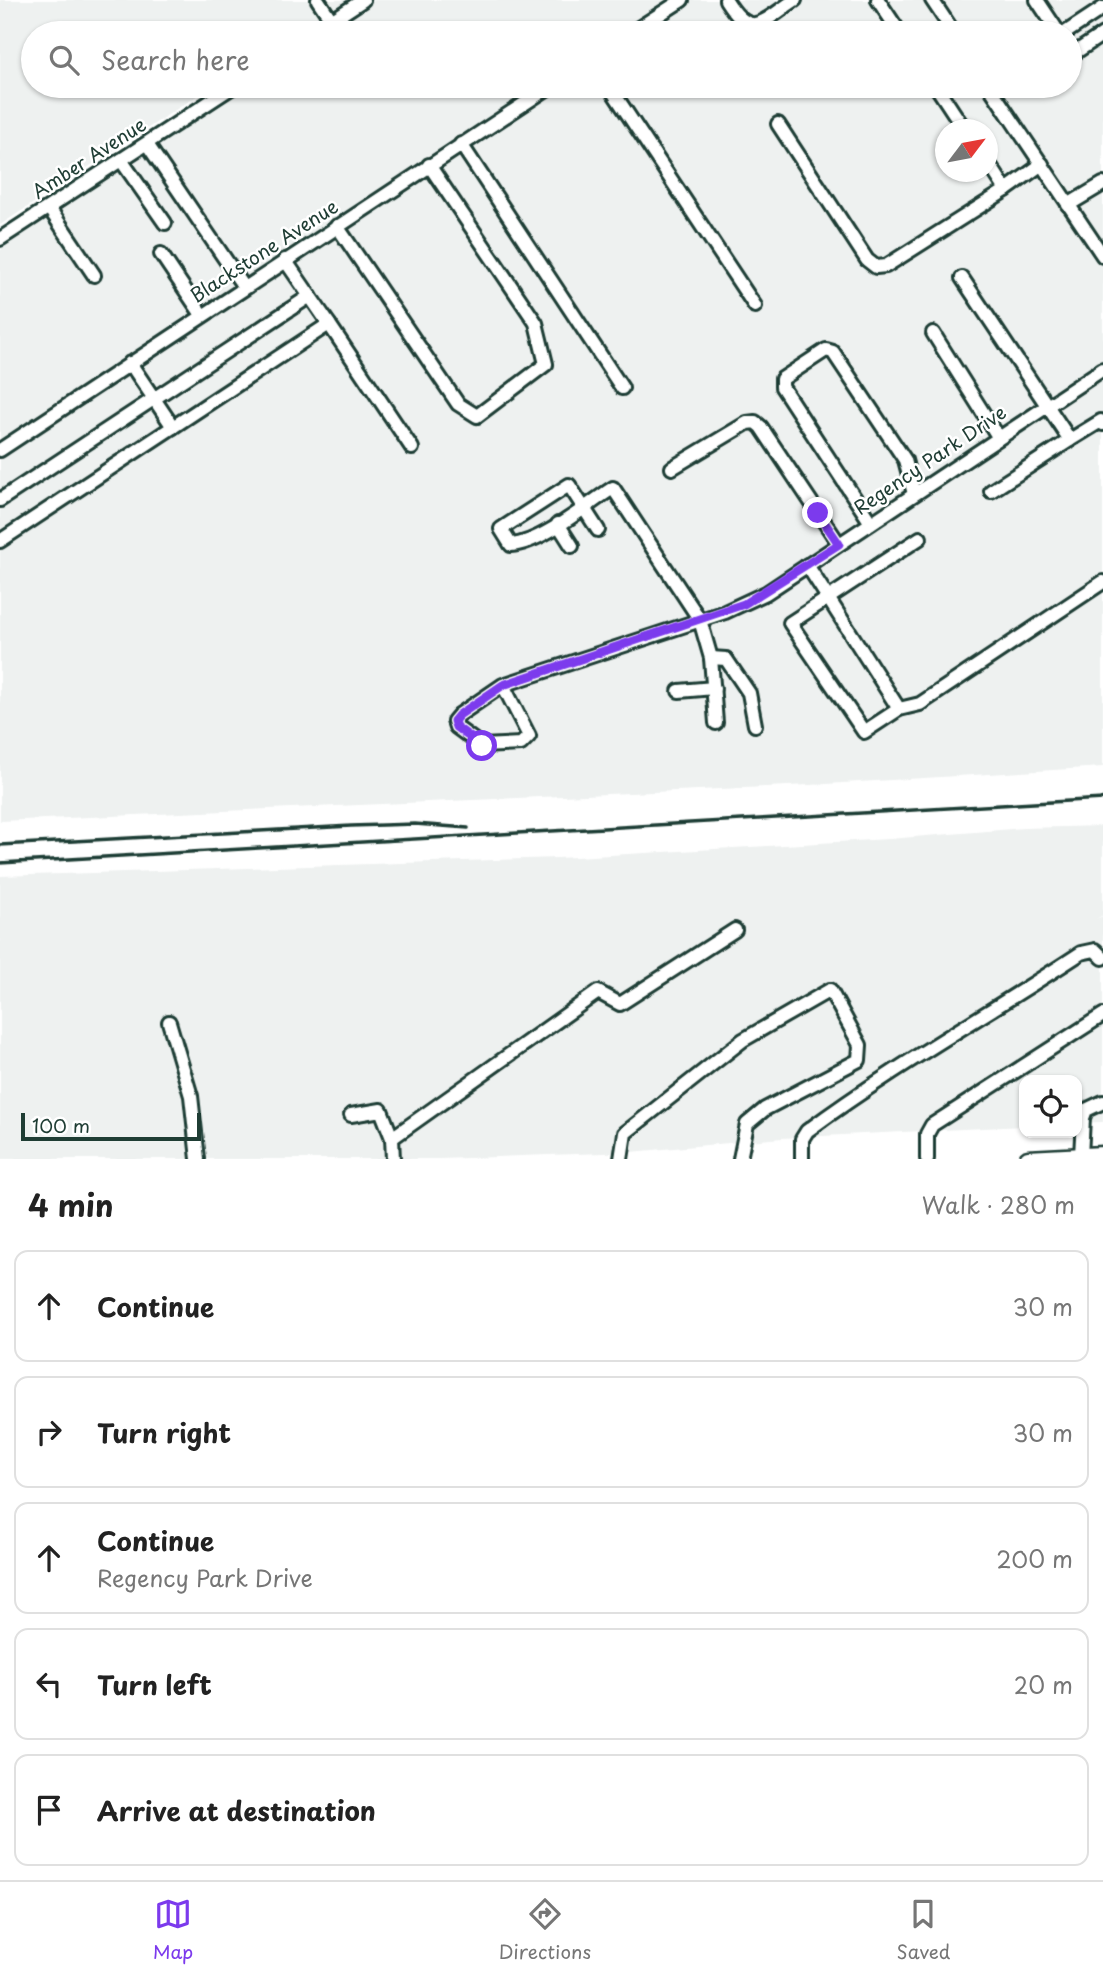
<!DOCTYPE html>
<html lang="en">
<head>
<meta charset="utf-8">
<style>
  body { margin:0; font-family:"Playpen Sans",sans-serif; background:#f2f2f2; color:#222 }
  .controls { position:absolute; right:21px; bottom:21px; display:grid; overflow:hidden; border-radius:14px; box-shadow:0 2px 5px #0004 }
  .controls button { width:63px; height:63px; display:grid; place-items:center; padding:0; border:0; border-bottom:2px solid #e0e0e0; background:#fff; color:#222; font:35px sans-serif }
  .compass { position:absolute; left:935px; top:119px; width:63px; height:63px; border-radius:50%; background:#fff; box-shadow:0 2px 5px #0004; rotate:58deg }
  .scale { position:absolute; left:21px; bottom:18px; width:180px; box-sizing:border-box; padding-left:7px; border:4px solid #1f3d34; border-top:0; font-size:19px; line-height:24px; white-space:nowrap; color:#1f3d34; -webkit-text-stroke:5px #fff; paint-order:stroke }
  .stop { position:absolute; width:21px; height:21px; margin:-16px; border:5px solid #7c3aed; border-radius:50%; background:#fff }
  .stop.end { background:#7c3aed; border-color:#fff; box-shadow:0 2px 7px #0008 }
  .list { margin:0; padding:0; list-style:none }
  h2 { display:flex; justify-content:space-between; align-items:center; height:91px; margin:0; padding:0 28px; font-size:30px }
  h2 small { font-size:23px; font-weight:400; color:#767676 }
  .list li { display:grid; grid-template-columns:46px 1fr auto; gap:21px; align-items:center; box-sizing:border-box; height:112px; margin:0 14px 14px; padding:0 14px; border:2px solid #e0e0e0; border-radius:14px }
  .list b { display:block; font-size:26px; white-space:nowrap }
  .list p { margin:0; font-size:23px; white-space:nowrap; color:#767676 }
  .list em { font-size:23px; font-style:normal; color:#767676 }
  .icon { flex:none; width:38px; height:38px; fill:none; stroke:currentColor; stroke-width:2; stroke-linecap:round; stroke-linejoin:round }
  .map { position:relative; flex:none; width:1103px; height:1159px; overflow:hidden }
  .search { position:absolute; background:#fff; box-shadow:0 2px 5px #0004; left:21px; right:21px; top:21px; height:77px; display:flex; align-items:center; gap:18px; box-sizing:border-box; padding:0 24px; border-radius:38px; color:#767676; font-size:26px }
  .sheet { height:721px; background:#fff }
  nav { display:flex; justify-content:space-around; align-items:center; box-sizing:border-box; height:98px; border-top:2px solid #e0e0e0; background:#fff; font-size:19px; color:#767676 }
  nav a { display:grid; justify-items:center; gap:4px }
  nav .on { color:#7c3aed }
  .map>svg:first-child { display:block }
  .built { fill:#eef1f0; fill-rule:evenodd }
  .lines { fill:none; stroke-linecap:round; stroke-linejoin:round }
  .minor-casing { stroke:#1f3d34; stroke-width:18 }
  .major-casing { stroke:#1f3d34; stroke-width:21 }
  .minor { stroke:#fff; stroke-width:12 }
  .major { stroke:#fff; stroke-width:16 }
  .rail { stroke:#1f3d34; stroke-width:3.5 }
  .route { stroke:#7c3aed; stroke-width:9 }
  .labels { text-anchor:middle; stroke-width:5; stroke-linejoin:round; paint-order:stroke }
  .street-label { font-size:19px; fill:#1f3d34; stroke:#fff }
</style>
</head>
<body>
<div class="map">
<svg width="1103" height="1159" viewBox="0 0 1103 1159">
  <rect width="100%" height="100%" fill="#fff"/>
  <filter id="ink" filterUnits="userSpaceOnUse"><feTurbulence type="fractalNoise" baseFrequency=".0143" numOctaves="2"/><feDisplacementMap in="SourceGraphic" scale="14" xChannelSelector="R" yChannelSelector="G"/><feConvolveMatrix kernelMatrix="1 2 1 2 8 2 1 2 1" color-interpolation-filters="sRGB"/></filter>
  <g filter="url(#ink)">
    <g class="built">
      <path d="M 0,0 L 1103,0 L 1103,767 L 810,785 L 0,821 L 0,250 L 245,86 L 1070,86 L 1070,33 L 33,33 L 33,86 L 212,86 L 0,225 ZM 946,130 L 988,130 L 988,172 L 946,172 Z"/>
      <polygon points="1103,826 1103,915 1096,919 1103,916 1103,1122 1077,1123 1077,1080 1024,1080 1024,1126 782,1138 631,1152 440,1159 0,1159 0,876 558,858 889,839 1024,828"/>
    </g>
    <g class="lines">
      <g class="minor-casing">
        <g id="minor">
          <polyline points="318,0 332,21"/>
          <path d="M 726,0 C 752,41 761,22 795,0"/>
          <polyline points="878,0 900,33"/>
          <polyline points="932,0 954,33"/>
          <polyline points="1037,0 1059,33"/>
          <polyline points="313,33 363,0"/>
          <polyline points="631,33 682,0"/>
          <polyline points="1065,33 1103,8"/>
          <polyline points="1070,56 1103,34"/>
          <polyline points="609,86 755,306"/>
          <polyline points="936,86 965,130"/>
          <polyline points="989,86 1103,256"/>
          <polyline points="1020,86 1026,86"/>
          <polyline points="778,124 867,260 876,267 886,266 1006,190"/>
          <polyline points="147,144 244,287"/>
          <polyline points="461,144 622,388"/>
          <polyline points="121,160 165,223"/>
          <polyline points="988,162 1006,190 1042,164"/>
          <polyline points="1068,205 1103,184"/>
          <polyline points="49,208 94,275"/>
          <polyline points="337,226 458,404 477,416 546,364 536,323 429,165"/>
          <polyline points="0,239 234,86"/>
          <polyline points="161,254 202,315"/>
          <polyline points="962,278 1070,440 1101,421 1103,424"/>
          <polyline points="329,324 412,448"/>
          <polyline points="933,333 999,438"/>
          <polyline points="130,363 173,427"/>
          <polyline points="0,450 551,86"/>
          <polyline points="672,468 747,423 755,422 761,427 839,544"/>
          <polyline points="991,491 1070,440"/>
          <polyline points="0,500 310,296"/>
          <polyline points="871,523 782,387 782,379 826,350 833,352 905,460 914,494"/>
          <polyline points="558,524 572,546"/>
          <path d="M 598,530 L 569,485 L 501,529 L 511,545 C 542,543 586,505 613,488 L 700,620 L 711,658 L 716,723"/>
          <polyline points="0,541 329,324 285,260"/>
          <polyline points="807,565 899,709 920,704 1103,582"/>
          <polyline points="711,658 726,659 749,693 755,725"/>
          <polyline points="503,685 529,736 521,744 482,746 456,727 454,721 459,715 503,685 725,612 766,593 1103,369"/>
          <polyline points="679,691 714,688"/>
          <polyline points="899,709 864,732 790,623 920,538"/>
          <polyline points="169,1022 191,1096 198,1159"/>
          <polyline points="351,1115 381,1110 392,1138"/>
          <polyline points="1081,1156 1083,1118 1086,1110 1103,1102"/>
          <polyline points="393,1159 392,1138 598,992 620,1004 735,930"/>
          <polyline points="621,1159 625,1133 743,1040 830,990 860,1045 859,1060 765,1109 747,1124 740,1159"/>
          <path d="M 802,1159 L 802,1139 L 807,1131 C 895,1066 990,1013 1081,953 L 1095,950 L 1103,958"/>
          <polyline points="927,1159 927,1134 932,1125 1103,1015"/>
        </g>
      </g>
      <g class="major-casing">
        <polyline id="major" points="1028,1159 1103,1155"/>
      </g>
      <use href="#minor" class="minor"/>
      <use href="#major" class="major"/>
      <g class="rail">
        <polyline points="0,845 351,826 415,824 468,828"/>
        <polyline points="0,863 1103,799"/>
      </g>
    </g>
  </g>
  <g class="lines" filter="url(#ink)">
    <polyline class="route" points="482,746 456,727 454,721 459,715 503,685 744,604 839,544 818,513"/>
  </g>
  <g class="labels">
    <g class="street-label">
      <text transform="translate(89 158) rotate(-33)" y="7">Amber Avenue</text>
      <text transform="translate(264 251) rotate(-33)" y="7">Blackstone Avenue</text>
      <text transform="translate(930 460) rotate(-34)" y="7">Regency Park Drive</text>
    </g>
  </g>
</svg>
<div class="controls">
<button><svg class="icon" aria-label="locate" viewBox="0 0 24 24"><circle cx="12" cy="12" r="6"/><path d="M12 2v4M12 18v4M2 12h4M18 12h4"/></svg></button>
</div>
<svg class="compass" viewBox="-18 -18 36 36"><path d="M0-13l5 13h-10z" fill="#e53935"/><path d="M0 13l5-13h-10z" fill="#767676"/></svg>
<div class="scale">100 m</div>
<div class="stop" style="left:482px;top:746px"></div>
<div class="stop end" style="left:818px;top:513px"></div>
<div class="search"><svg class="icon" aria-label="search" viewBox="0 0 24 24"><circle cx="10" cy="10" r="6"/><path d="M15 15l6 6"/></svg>Search here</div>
</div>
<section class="sheet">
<h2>4 min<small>Walk · 280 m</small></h2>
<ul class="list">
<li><svg class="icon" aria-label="ahead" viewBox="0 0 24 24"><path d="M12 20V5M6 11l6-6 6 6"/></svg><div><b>Continue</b></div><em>30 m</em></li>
<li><svg class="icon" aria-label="right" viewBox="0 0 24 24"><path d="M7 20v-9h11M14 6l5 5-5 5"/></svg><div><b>Turn right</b></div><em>30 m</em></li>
<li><svg class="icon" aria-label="ahead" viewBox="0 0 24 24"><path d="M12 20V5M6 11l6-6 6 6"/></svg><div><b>Continue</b><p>Regency Park Drive</p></div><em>200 m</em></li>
<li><svg class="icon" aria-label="left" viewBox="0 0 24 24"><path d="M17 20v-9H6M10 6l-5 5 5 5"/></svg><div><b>Turn left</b></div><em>20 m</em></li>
<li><svg class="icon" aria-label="arrive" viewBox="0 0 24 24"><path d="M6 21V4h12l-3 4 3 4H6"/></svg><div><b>Arrive at destination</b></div></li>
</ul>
</section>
<nav>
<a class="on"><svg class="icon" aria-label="map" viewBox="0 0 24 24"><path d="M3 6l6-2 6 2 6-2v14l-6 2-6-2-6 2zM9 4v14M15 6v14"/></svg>Map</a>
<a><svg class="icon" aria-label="directions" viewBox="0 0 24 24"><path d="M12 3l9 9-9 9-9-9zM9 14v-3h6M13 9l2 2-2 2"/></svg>Directions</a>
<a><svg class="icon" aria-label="saved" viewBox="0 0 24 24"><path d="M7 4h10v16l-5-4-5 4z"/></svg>Saved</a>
</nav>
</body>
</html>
